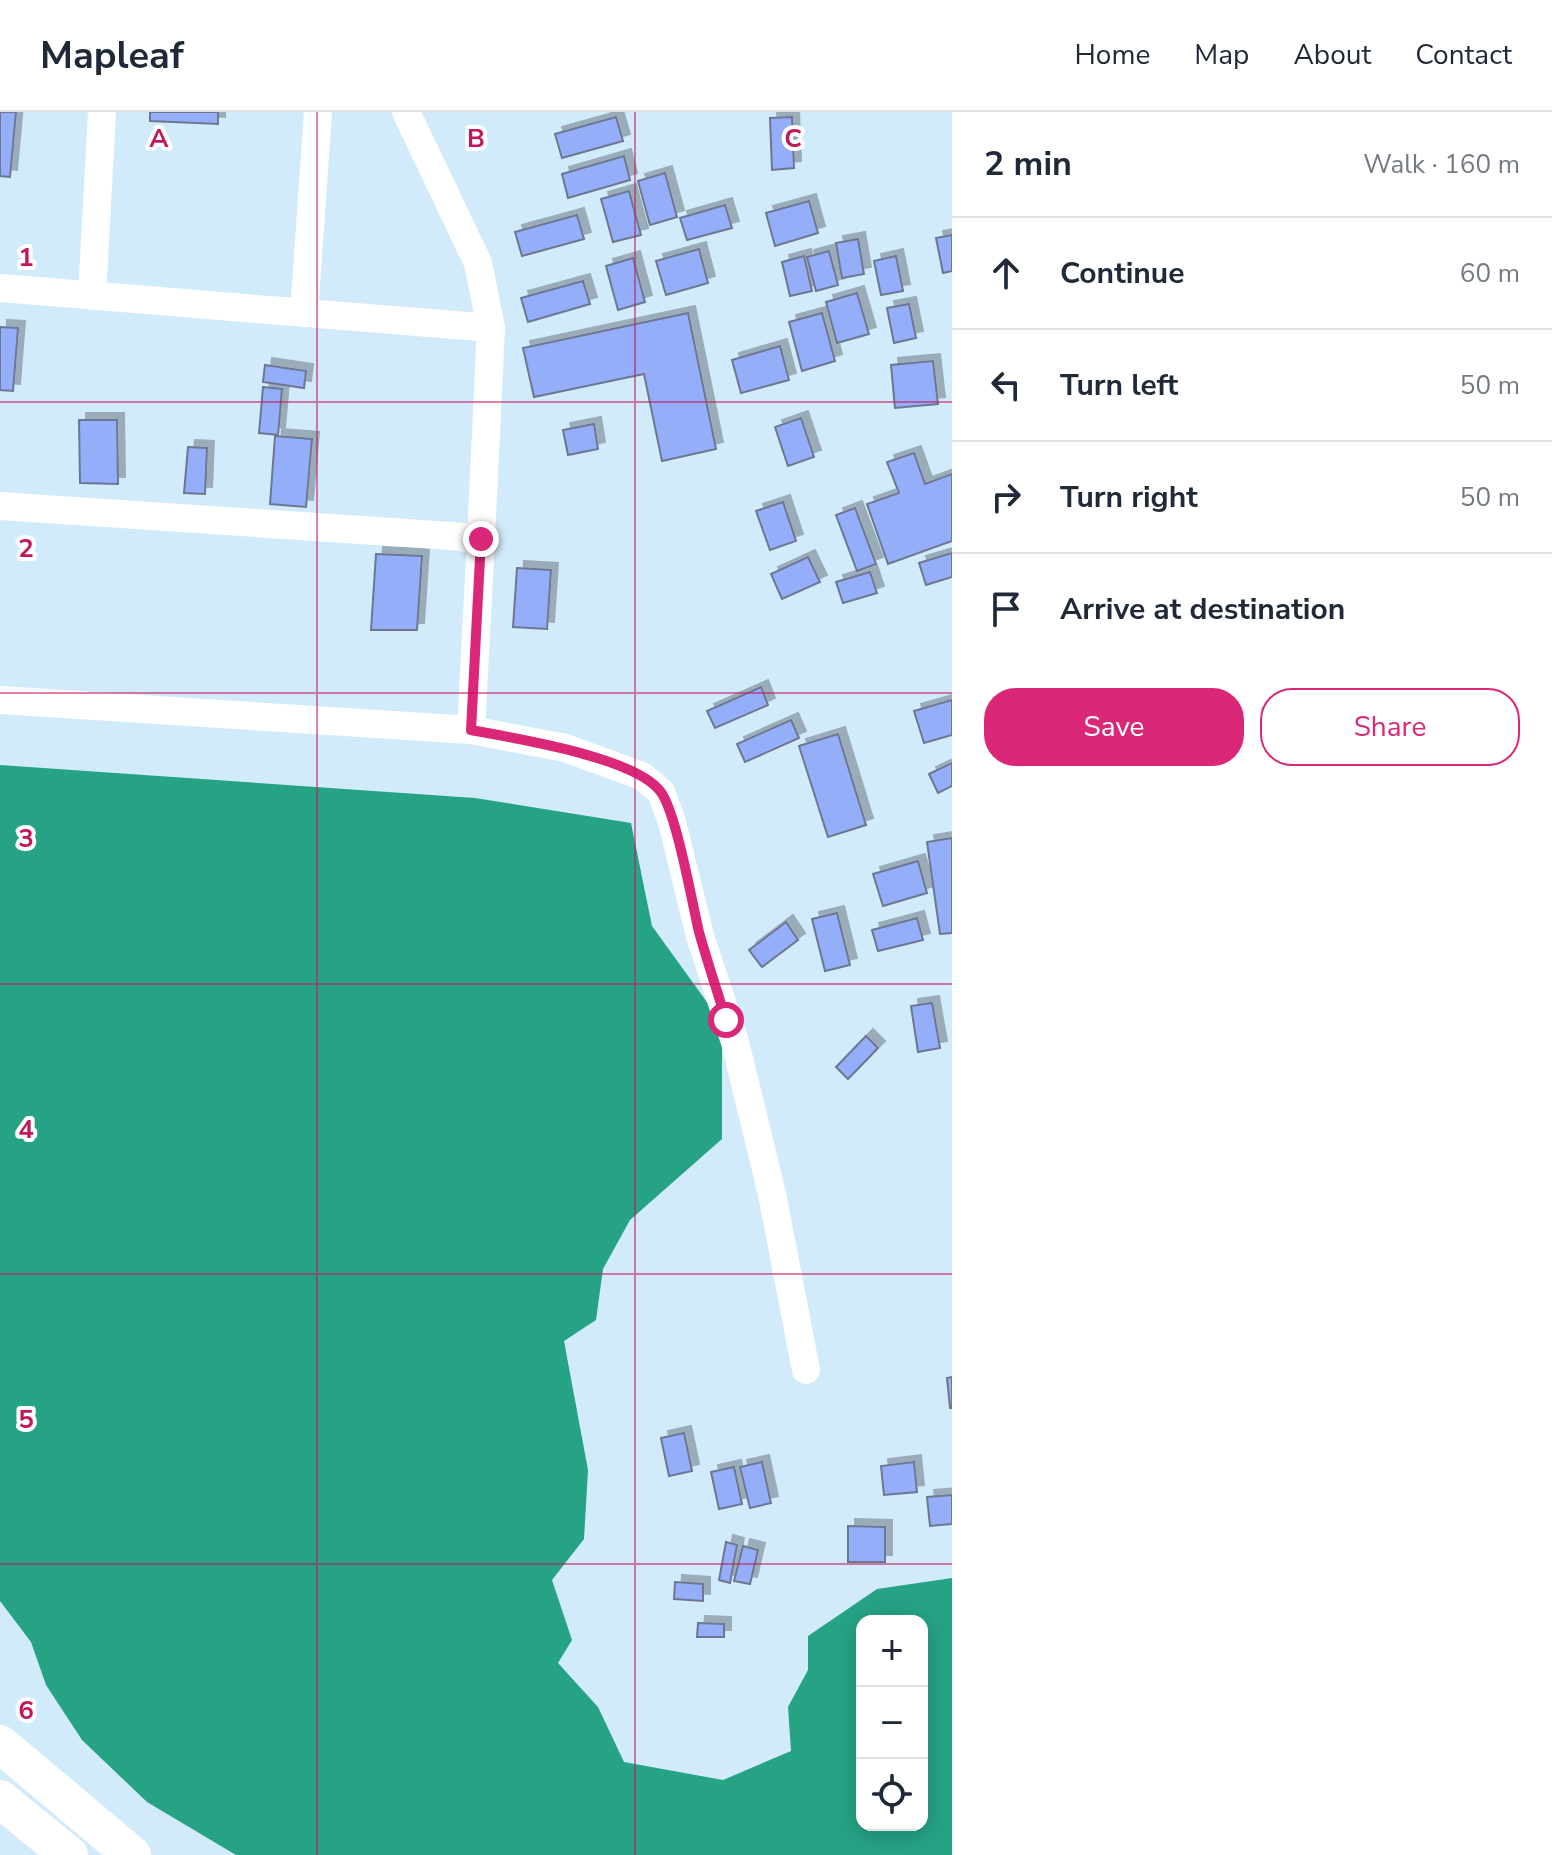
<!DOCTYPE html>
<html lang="en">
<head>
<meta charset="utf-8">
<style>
  body { margin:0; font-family:"Nunito Sans",sans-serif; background:#f6f6f7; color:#1f2937 }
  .controls { position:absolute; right:24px; bottom:24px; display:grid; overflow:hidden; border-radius:16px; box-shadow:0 4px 20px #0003 }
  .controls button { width:72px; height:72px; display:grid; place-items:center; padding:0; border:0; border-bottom:2px solid #e0e1e3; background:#fff; color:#1f2937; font:40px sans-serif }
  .stop { position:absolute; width:24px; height:24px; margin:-18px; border:6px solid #db2777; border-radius:50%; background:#fff }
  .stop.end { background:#db2777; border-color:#fff; box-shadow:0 2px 8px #0008 }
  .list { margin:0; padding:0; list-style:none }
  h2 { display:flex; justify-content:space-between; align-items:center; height:104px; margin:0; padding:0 32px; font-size:34px }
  h2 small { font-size:26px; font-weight:400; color:#747a83 }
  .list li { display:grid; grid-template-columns:52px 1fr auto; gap:24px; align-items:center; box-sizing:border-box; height:112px; padding:0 32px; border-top:2px solid #e0e1e3 }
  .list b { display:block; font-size:30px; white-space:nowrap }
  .list em { font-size:26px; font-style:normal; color:#747a83 }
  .actions { display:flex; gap:16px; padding:24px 32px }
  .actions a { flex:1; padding:18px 0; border:2px solid #db2777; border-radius:32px; text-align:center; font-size:28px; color:#db2777 }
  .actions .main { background:#db2777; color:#fff }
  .icon { flex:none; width:44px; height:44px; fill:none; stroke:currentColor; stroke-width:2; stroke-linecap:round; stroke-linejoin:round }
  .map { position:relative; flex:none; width:952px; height:1743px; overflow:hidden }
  header { display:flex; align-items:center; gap:48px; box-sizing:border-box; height:112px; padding:0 40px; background:#fff; border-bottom:2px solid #e0e1e3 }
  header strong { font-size:38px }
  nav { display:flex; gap:44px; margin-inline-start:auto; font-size:28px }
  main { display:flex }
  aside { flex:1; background:#fff }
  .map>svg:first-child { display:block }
  .water { fill:#26a285; fill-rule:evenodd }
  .building { fill:#95aefa; stroke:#6d7792; stroke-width:2; filter:url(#shadow) }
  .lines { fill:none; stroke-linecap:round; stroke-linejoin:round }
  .street { stroke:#fff; stroke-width:28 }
  .secondary { stroke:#fff; stroke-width:38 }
  .route { stroke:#db2777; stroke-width:10 }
  .grid { fill:none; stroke:#c2185b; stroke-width:2; stroke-opacity:0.55 }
  .grid-label { font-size:26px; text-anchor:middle; font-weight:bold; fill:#c2185b; stroke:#fff; stroke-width:8; stroke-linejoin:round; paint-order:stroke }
</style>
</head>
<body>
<header>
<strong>Mapleaf</strong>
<nav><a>Home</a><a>Map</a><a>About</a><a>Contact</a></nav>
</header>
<main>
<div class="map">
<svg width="952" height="1743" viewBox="0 0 952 1743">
  <defs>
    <filter id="shadow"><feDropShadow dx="7" dy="-7" stdDeviation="0" flood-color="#0004"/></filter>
  </defs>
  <rect width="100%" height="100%" fill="#d2ebfb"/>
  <path class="water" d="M 0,653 L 475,686 L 631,711 L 652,814 L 722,911 L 722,1027 L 630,1108 L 603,1157 L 596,1208 L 564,1229 L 588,1358 L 584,1427 L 552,1468 L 572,1528 L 558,1551 L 598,1595 L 624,1650 L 723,1668 L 791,1639 L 788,1595 L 808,1558 L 808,1524 L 877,1477 L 952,1466 L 952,1743 L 236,1743 L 147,1690 L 82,1628 L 46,1573 L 31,1530 L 0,1489 ZM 862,1509 L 922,1509 L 922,1713 L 862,1713 Z"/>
  <g class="building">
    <polygon points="0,0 16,0 10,65 0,64"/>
    <polygon points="150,0 218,0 218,12 150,9"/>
    <polygon points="616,5 623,29 562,46 555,22"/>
    <polygon points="792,5 794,56 772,58 770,6"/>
    <polygon points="624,44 630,68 568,86 562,62"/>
    <polygon points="665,61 677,105 650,113 638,69"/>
    <polygon points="629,79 641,123 613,130 601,87"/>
    <polygon points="809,89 818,121 775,134 766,101"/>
    <polygon points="725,93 732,116 687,128 680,106"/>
    <polygon points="577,103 584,127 522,144 515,120"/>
    <polygon points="952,123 952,159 943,161 936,126"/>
    <polygon points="858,127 864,162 842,166 836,131"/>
    <polygon points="699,137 708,171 666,183 656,149"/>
    <polygon points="829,139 838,173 816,179 807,145"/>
    <polygon points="804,144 812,179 790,184 782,150"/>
    <polygon points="896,144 903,179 881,183 874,149"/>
    <polygon points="633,146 645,190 618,198 606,154"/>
    <polygon points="583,169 590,192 528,210 521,186"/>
    <polygon points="857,181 869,222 837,231 826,190"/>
    <polygon points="909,192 916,226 894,231 887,196"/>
    <polygon points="688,201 716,337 662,349 644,262 534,285 523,236"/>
    <polygon points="822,201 835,249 802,259 789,210"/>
    <polygon points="0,215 18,216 13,279 0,278"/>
    <polygon points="780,234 789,268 741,281 732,248"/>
    <polygon points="933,249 938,292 895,296 891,253"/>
    <polygon points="265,253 306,259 304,276 263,270"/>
    <polygon points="263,275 282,277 278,323 259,321"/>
    <polygon points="801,306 814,345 788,354 775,315"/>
    <polygon points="79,308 117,308 118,372 80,371"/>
    <polygon points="594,312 598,337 568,343 563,318"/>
    <polygon points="275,324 312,327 306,395 270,392"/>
    <polygon points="188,335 207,336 205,382 184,381"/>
    <polygon points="914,341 925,372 952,362 952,429 888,452 867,392 899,381 887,350"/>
    <polygon points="783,390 796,429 770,438 756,399"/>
    <polygon points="855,396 876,452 857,459 836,403"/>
    <polygon points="952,441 952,465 926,473 919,451"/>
    <polygon points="376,442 422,444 417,518 371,518"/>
    <polygon points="808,445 820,470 782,487 771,462"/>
    <polygon points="517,456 551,458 547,517 513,515"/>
    <polygon points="870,460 877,481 843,491 836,470"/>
    <polygon points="761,575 768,593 715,616 707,599"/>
    <polygon points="952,588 952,623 924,631 914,599"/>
    <polygon points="791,608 799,626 745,650 737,632"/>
    <polygon points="838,622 866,713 828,725 799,634"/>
    <polygon points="952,651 952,674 938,681 929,662"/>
    <polygon points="952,726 952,821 940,822 927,730"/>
    <polygon points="918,749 927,781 883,794 873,762"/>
    <polygon points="837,801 850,853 825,859 812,807"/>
    <polygon points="917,806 923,828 878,839 872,818"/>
    <polygon points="786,810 798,828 762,855 749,838"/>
    <polygon points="932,891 940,936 918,940 911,894"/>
    <polygon points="866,924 878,936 848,967 836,955"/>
    <polygon points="952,1265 952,1296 950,1296 947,1266"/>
    <polygon points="684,1321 692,1359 669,1364 661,1326"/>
    <polygon points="762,1350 771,1391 750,1396 740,1355"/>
    <polygon points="914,1350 917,1380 884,1383 881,1354"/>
    <polygon points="734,1355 742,1392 719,1397 711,1360"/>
    <polygon points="952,1383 952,1412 930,1414 927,1385"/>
    <polygon points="848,1414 885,1415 885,1450 848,1450"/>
    <polygon points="726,1430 737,1433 730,1471 719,1468"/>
    <polygon points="743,1434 758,1438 750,1472 734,1469"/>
    <polygon points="675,1470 703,1472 703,1489 674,1487"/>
    <polygon points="698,1511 724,1512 724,1525 697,1525"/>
  </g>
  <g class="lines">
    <g class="street">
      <polyline points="0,176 491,216"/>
      <polyline points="92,184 102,0"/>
      <polyline points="304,201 318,0"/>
      <polyline points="0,394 481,426 491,216 478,151 406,0"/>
      <polyline points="464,426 481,427 471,618"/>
      <polyline points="0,588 471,618 565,636 642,664 661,680 672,710 700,824 735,930 772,1082 806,1258"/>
    </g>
    <g class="secondary">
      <polyline points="0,1632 132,1743"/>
      <polyline points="0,1687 69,1743"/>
    </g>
  </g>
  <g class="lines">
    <path class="route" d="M 481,427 L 471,618 C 514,626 634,645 660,679 C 676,698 692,791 699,820 C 707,849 717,878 726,908"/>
  </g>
  <path class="grid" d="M 317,0 L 317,1743M 635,0 L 635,1743M 0,290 L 952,290M 0,581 L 952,581M 0,872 L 952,872M 0,1162 L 952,1162M 0,1452 L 952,1452"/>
  <g class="grid-label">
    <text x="159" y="35">A</text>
    <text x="476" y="35">B</text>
    <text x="793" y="35">C</text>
    <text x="26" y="154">1</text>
    <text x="26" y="445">2</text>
    <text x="26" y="735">3</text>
    <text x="26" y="1026">4</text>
    <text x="26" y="1316">5</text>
    <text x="26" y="1607">6</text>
  </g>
</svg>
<div class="controls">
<button>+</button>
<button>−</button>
<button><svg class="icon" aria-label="locate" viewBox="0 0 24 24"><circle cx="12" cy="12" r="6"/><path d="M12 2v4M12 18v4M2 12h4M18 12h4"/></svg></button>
</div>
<div class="stop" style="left:726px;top:908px"></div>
<div class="stop end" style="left:481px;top:427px"></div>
</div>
<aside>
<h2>2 min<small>Walk · 160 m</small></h2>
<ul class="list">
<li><svg class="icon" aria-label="ahead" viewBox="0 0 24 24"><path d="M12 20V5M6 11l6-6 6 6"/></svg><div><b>Continue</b></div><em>60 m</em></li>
<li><svg class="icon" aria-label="left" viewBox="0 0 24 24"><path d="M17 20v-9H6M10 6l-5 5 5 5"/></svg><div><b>Turn left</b></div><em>50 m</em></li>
<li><svg class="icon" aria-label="right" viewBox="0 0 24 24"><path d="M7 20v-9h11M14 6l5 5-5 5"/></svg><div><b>Turn right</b></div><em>50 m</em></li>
<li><svg class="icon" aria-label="arrive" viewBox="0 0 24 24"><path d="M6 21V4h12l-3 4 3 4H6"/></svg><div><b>Arrive at destination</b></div></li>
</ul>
<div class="actions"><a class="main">Save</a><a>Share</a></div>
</aside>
</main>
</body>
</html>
